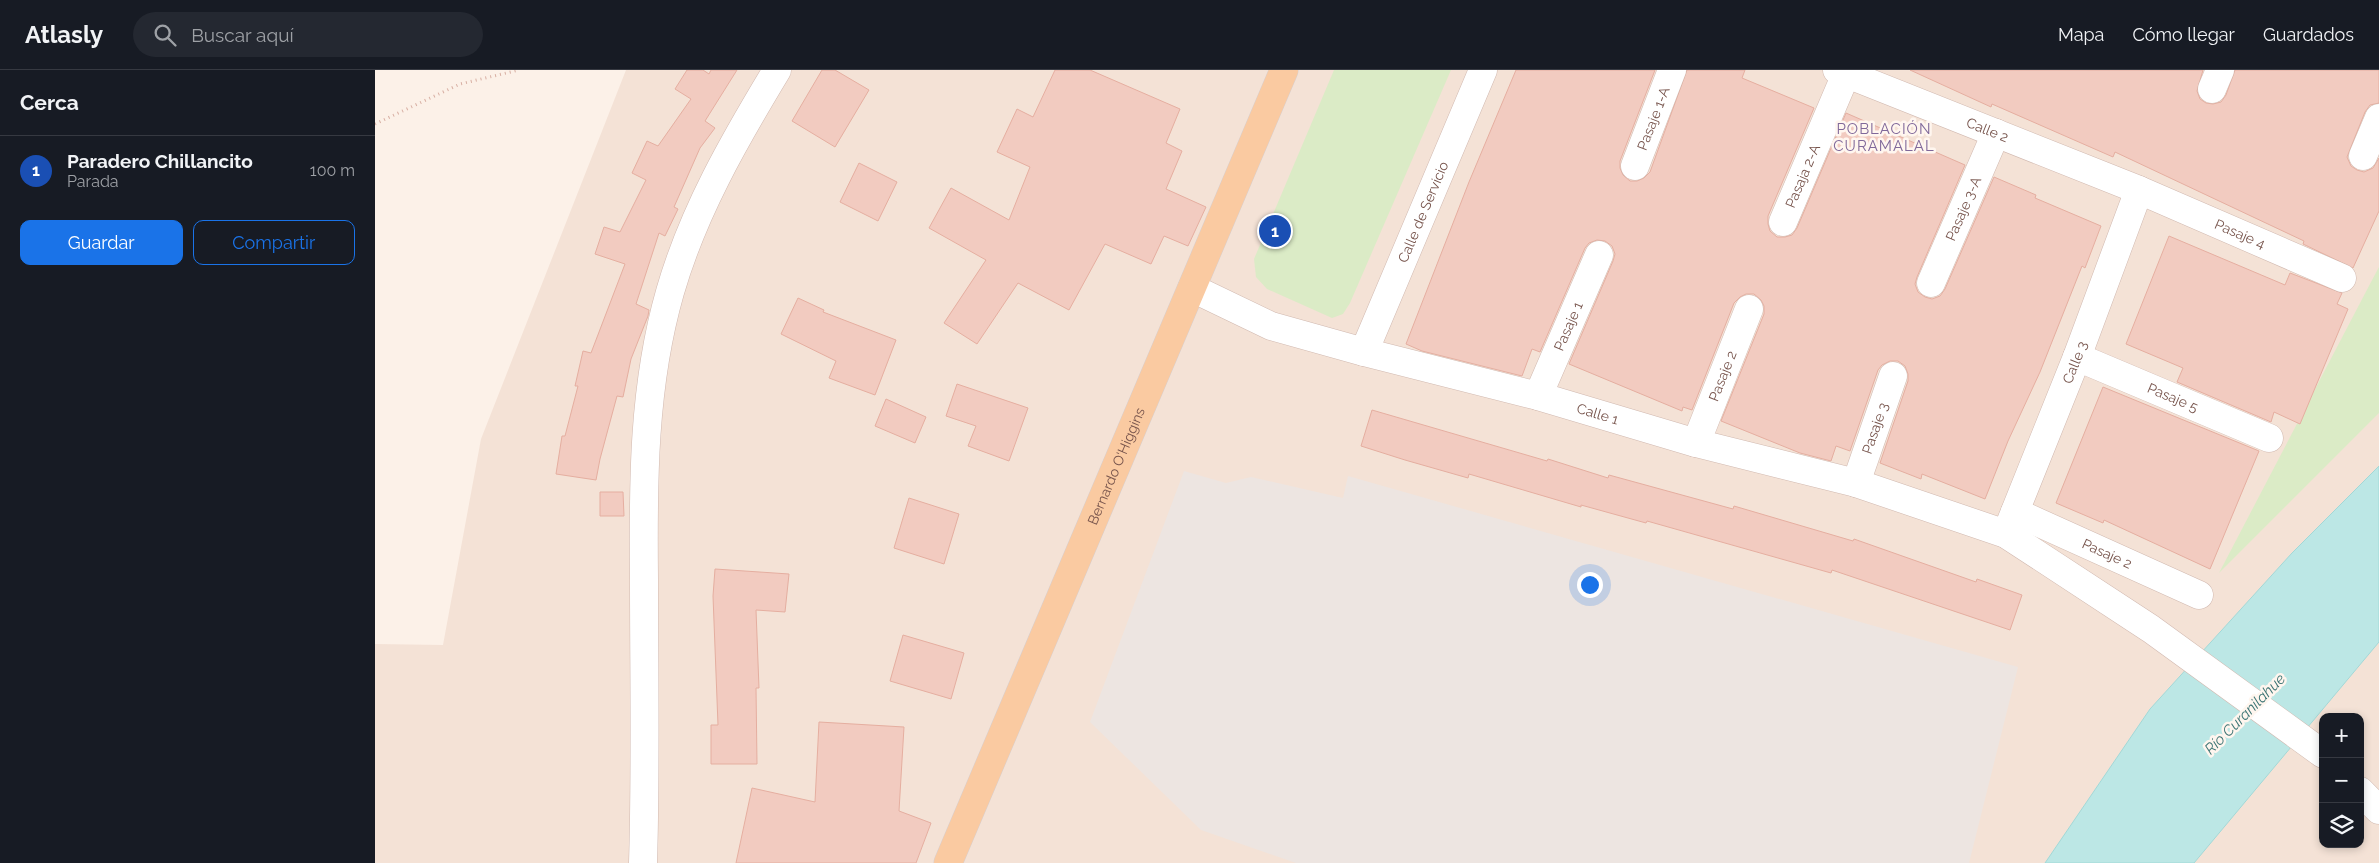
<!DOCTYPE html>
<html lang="es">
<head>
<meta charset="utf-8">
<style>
  body { margin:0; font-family:Raleway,sans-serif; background:#242831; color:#f1f3f6 }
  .controls { position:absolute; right:15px; bottom:15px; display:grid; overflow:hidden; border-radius:10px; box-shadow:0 2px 8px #0003 }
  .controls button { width:45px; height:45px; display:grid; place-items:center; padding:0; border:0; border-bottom:1px solid #363941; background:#171b24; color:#f1f3f6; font:25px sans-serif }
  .you { position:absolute; left:1214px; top:514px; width:18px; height:18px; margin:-12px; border:4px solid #fff; border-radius:50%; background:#1a73e8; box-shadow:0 0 0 8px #1a73e833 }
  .badge { display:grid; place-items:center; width:32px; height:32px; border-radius:50%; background:#1a73e8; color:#fff; font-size:16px; font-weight:700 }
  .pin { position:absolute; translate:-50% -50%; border:2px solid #fff; box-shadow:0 1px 5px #0006 }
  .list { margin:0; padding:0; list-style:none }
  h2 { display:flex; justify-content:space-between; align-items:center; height:65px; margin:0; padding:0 20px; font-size:21px }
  h2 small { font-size:16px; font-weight:400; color:#9ea1a6 }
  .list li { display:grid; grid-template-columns:32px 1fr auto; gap:15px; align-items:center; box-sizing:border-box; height:70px; padding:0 20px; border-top:1px solid #363941 }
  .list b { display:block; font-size:19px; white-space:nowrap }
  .list p { margin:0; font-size:16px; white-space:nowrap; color:#9ea1a6 }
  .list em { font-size:16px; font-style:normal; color:#9ea1a6 }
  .actions { display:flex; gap:10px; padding:15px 20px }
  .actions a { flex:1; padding:11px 0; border:1px solid #1a73e8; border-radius:10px; text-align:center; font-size:18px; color:#1a73e8 }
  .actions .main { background:#1a73e8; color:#fff }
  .icon { flex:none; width:28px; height:28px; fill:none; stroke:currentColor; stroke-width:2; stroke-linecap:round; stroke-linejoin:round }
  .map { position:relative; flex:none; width:2004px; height:793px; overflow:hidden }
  header { display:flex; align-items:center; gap:30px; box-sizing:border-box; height:70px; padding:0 25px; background:#171b24; border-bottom:1px solid #363941 }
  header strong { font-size:24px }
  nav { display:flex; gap:28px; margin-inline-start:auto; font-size:18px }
  .search { width:350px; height:45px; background:#242831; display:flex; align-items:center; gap:12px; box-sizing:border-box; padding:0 18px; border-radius:28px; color:#9ea1a6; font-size:19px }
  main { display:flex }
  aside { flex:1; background:#171b24 }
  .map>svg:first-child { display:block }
  .residential { fill:#f4e2d6; fill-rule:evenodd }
  .industrial { fill:#ede5e1 }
  .green { fill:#dbebc6 }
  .water { fill:#bce7e5; stroke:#a2d8d7 }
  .building { fill:#f2cbc0; stroke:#e5aea0 }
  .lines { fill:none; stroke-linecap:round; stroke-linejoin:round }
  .minor-casing { stroke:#d1b9b0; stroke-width:29 }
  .major-casing { stroke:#d9cfcd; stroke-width:29 }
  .path { stroke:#d7aea2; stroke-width:3; stroke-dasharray:1 4; stroke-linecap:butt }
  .minor { stroke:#fff; stroke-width:28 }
  .major { stroke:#facaa1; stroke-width:28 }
  .labels { text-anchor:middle; stroke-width:5; stroke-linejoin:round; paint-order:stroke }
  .street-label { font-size:14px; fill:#77544c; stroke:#fff6ef }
  .neighbourhood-label { font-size:15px; letter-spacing:1px; fill:#80689a; stroke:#fff6ef }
  .water-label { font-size:15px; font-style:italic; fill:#3c7474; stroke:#fff6ef }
</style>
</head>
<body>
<header>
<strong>Atlasly</strong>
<div class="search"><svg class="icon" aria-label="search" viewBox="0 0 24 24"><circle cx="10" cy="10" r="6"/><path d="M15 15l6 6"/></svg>Buscar aquí</div>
<nav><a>Mapa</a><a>Cómo llegar</a><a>Guardados</a></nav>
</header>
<main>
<aside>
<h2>Cerca<small></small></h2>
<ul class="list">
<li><span class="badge" style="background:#1a4fb4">1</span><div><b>Paradero Chillancito</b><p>Parada</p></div><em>100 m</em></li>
</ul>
<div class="actions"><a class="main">Guardar</a><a>Compartir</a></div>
</aside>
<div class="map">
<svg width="2004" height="793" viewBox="0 0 2004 793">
  <rect width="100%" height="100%" fill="#fcf1e8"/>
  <path class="residential" d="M 251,0 L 2004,0 L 2004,793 L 0,793 L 0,574 L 68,575 L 106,369 ZM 1948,647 L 1985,647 L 1985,774 L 1948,774 Z"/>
  <polygon class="industrial" points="809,401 851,413 876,407 968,428 973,406 1643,597 1594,793 921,793 826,760 715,652"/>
  <g class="green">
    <polygon points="959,0 1076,0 975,233 968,244 957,248 892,219 881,207 879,189"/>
    <polygon points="2004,197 2004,343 1844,503 1996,212"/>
  </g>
  <polygon class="water" points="2004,396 2004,572 1819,793 1670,793 1775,639 1917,483"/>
  <g class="building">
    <polygon points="312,0 328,0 334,4 336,0 362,0 330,51 340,58 325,78 299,137 303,139 290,166 284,163 261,234 274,240 273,246 256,289 248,327 242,326 225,389 221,410 181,404 187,366 190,366 203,316 200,316 208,281 216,283 250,194 220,184 229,157 245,162 271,110 257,103 272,71 283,76 316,29 300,19"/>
    <polygon points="447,0 460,0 494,20 460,77 417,51"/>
    <polygon points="680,0 715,0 805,39 791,73 807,81 791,119 831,137 813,176 789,166 776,194 730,174 694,240 643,213 602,274 569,253 611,190 554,158 576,118 634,150 655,97 622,82 642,39 658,47"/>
    <polygon points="1141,0 1280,0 1245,91 1245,98 1248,105 1255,111 1262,111 1269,108 1275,102 1312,0 1370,0 1367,8 1439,38 1393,146 1393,154 1395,161 1402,167 1410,167 1417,165 1422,158 1471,43 1590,95 1542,207 1540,214 1543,222 1550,227 1557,229 1565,226 1570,219 1619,107 1661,125 1660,128 1726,156 1710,198 1707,196 1665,302 1633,371 1610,429 1547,404 1546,409 1505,393 1533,311 1533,304 1530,296 1523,291 1515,291 1507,295 1503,300 1475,381 1461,376 1456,391 1425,383 1346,351 1389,244 1389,236 1386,230 1379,224 1371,224 1365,227 1359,233 1317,340 1308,337 1307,341 1194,294 1238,191 1240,184 1237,176 1230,171 1222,170 1214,173 1210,178 1165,282 1157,279 1147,306 1047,281 1031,274 1094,112"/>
    <polygon points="1535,0 1828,0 1822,21 1825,29 1831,33 1838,34 1846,32 1851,25 1860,0 2004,0 2004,33 1995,35 1990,42 1972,87 1976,96 1982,100 1989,102 1998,98 2004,88 2004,141 1978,198 1928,174 1929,171 1740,82 1738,87 1617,34 1616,37"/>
    <polygon points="484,93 522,112 503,151 465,132"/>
    <polygon points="1794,166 1910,215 1915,203 1967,223 1962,234 1973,239 1925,354 1899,342 1896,352 1802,312 1808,298 1751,274"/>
    <polygon points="423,228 449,240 448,242 521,270 500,325 454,308 461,291 406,264"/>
    <polygon points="582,314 653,338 634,391 593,376 601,356 571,346"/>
    <polygon points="1728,317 1884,381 1835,499 1729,450 1728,453 1681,433"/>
    <polygon points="511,329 551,347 540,373 500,356"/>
    <polygon points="997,340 1172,391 1173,389 1233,408 1234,405 1358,439 1359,436 1478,471 1479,469 1601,512 1602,509 1647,525 1635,560 1457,500 1456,503 1272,451 1271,453 1206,435 1206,437 1094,404 1093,408 1030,390 986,376"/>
    <polygon points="225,422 248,422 249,446 225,446"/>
    <polygon points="534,428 584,444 569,494 519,478"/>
    <polygon points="340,499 414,504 410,542 381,540 384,618 381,618 382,694 336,694 336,655 343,655 338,526"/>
    <polygon points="528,565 589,583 576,629 515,611"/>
    <polygon points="444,652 529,657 524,741 556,753 541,793 361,793 377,718 440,732"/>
  </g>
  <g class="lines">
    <g class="minor-casing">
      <g id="minor">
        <path id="s1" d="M 1462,0 L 1764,120 L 1967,208"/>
        <polyline points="1837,19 1845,0"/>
        <polyline points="1988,86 2004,48"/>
        <path id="s2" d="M 1260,96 L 1297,0"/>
        <path id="s3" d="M 1408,152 L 1471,4"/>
        <path id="s4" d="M 1556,213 L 1621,63"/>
        <path id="s5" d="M 817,218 L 896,256 L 989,282 L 1163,326 L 1321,373 L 1481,413 L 1631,464 L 1776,559 L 1948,684"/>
        <path id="s6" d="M 989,282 L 1108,0"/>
        <path id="s7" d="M 1702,287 L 1894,368"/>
        <path id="s8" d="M 1163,326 L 1224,185"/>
        <path id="s9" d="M 1321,373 L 1374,239"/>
        <path id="s10" d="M 1481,413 L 1518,306"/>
        <path id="s11" d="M 1640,442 L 1824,525"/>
        <path id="s12" d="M 1631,464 L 1702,287 L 1764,120"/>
        <polyline points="1985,721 2004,740"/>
        <path d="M 268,793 C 271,698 269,603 269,509 C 268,412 268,316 295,222 C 318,142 359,71 402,0"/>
      </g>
    </g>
    <g class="major-casing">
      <g id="major">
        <path id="s13" d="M 573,793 L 909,0"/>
      </g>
    </g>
    <polyline class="path" points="0,54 85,14 144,0"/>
    <use href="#minor" class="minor"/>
    <use href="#major" class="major"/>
  </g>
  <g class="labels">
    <g class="street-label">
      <text dy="5" stroke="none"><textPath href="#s2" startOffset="51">Pasaje 1-A</textPath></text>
      <text dy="5" stroke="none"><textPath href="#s1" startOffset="162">Calle 2</textPath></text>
      <text dy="5" stroke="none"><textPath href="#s3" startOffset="50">Pasaja 2-A</textPath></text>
      <text dy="5" stroke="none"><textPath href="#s4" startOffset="81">Pasaje 3-A</textPath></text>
      <text dy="5" stroke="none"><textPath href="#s6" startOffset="152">Calle de Servicio</textPath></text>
      <text dy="5" stroke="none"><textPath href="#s1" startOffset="435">Pasaje 4</textPath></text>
      <text dy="5" stroke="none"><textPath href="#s8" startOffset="76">Pasaje 1</textPath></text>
      <text dy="5" stroke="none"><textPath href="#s12" startOffset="185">Calle 3</textPath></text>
      <text dy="5" stroke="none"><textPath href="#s9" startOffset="72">Pasaje 2</textPath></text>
      <text dy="5" stroke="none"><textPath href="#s7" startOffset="104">Pasaje 5</textPath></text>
      <text dy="5" stroke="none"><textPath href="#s5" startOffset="426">Calle 1</textPath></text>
      <text dy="5" stroke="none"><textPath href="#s10" startOffset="58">Pasaje 3</textPath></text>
      <text dy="5" stroke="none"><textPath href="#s13" startOffset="431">Bernardo O'Higgins</textPath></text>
      <text dy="5" stroke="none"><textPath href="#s11" startOffset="101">Pasaje 2</textPath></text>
    </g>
    <g class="neighbourhood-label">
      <text x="1509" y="64">POBLACIÓN<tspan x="1509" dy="17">CURAMALAL</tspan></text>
    </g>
    <g class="water-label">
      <text transform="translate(1870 644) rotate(-45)" y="5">Río Curanilahue</text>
    </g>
  </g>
</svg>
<div class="controls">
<button>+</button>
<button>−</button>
<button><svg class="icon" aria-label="layers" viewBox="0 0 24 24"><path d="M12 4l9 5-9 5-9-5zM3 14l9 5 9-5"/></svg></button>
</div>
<div class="you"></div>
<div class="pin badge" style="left:900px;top:161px;background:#1a4fb4">1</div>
</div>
</main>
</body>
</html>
